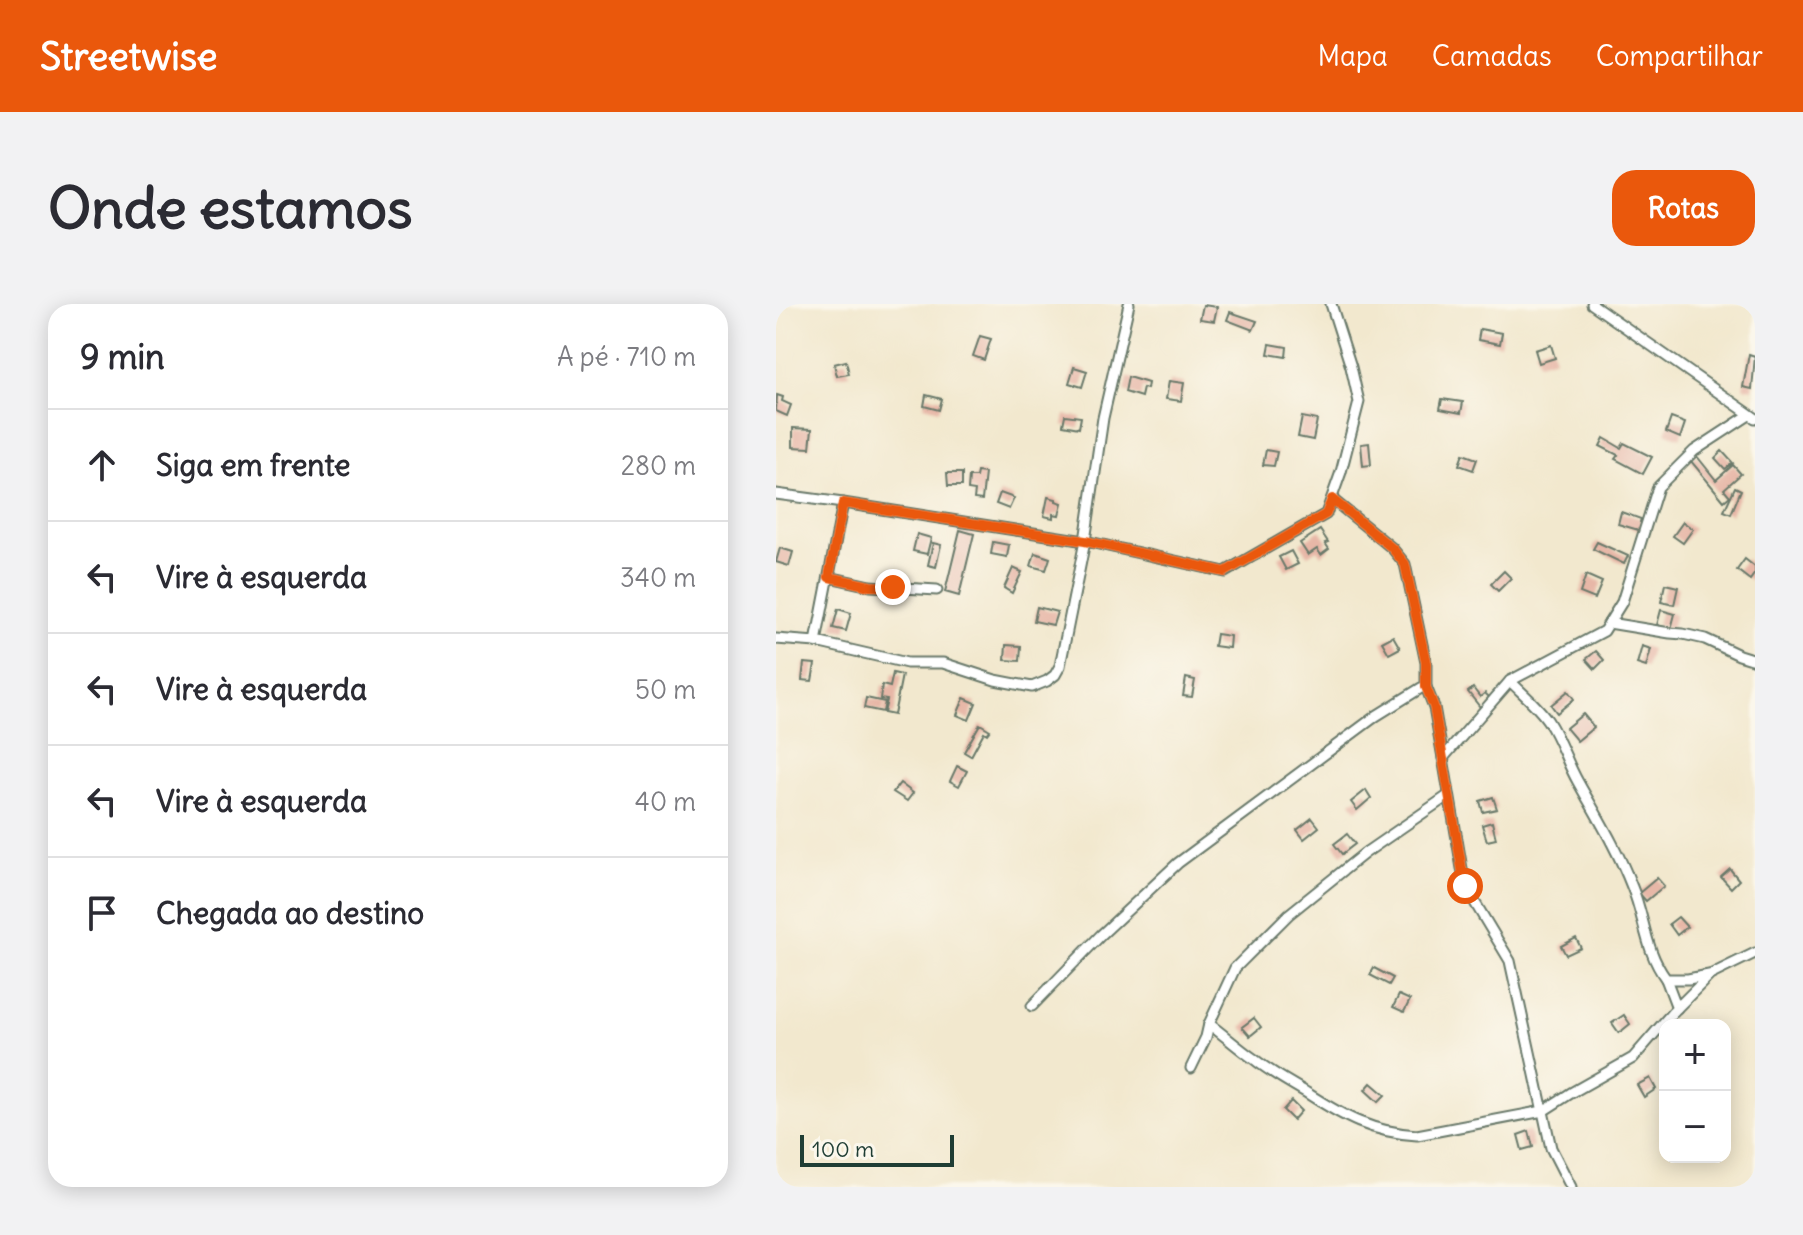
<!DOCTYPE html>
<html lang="pt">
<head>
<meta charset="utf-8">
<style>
  body { margin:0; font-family:Delius,sans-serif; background:#f2f2f3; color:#2b2b33 }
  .controls { position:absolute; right:24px; bottom:24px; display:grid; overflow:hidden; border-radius:16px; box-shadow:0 4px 20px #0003 }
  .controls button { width:72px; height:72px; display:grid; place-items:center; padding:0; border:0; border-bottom:2px solid #e1e1e2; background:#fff; color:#2b2b33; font:40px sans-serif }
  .scale { position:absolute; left:24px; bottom:20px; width:154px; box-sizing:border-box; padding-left:8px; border:4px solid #1f3d34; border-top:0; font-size:22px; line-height:28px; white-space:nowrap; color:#1f3d34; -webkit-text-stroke:6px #fbf7ec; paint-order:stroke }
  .stop { position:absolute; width:24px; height:24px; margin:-18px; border:6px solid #ea580c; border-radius:50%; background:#fff }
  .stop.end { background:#ea580c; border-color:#fff; box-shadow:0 2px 8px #0008 }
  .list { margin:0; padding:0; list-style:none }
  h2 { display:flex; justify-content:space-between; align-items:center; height:104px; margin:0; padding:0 32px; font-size:34px }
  h2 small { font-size:26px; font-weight:400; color:#7c7c81 }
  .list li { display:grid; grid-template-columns:52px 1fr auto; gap:24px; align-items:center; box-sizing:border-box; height:112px; padding:0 32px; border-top:2px solid #e1e1e2 }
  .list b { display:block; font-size:30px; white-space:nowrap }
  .list em { font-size:26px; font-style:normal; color:#7c7c81 }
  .icon { flex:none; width:44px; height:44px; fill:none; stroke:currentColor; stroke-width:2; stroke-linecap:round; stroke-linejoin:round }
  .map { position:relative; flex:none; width:979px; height:883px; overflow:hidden; border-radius:24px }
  header { display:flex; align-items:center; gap:48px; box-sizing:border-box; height:112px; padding:0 40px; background:#ea580c; color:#fff }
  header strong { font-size:38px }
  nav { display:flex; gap:44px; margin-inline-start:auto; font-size:28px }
  .intro { display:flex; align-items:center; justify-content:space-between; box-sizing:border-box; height:192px; padding:0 48px }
  h1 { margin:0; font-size:56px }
  .button { padding:20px 36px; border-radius:24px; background:#ea580c; color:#fff; font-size:28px; font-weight:700 }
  main { display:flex; gap:48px; padding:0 48px }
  aside { flex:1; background:#fff; border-radius:24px; box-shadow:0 4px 20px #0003 }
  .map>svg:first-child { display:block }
  .building { fill:#e7b7a7 }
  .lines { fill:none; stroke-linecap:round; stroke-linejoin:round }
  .minor-casing { stroke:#69796a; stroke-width:13 }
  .minor { stroke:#fff; stroke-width:9 }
  .route { stroke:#ea580c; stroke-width:10 }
</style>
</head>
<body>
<header>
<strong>Streetwise</strong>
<nav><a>Mapa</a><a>Camadas</a><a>Compartilhar</a></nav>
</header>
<div class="intro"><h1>Onde estamos</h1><a class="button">Rotas</a></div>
<main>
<aside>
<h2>9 min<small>A pé · 710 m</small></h2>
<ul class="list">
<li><svg class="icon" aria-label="ahead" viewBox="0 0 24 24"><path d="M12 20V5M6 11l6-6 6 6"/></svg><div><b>Siga em frente</b></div><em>280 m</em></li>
<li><svg class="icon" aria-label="left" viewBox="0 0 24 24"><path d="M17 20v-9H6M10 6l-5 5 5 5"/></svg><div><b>Vire à esquerda</b></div><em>340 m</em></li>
<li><svg class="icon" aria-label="left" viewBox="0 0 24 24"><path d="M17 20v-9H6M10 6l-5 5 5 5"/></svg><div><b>Vire à esquerda</b></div><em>50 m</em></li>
<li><svg class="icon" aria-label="left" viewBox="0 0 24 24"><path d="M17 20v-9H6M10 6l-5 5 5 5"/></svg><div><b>Vire à esquerda</b></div><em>40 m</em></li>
<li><svg class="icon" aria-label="arrive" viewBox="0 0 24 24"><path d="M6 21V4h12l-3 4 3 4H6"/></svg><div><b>Chegada ao destino</b></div></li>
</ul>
</aside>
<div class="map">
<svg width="979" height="883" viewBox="0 0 979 883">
  <rect width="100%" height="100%" fill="#fbf7ec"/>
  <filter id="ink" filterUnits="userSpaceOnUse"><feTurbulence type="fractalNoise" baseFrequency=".0125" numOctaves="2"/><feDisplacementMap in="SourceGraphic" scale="16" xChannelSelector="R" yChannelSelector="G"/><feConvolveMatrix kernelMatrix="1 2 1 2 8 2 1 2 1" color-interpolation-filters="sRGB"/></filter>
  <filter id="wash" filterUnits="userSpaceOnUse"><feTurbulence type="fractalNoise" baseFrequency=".006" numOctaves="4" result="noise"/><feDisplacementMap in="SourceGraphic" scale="32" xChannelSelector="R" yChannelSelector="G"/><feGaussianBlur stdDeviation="1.8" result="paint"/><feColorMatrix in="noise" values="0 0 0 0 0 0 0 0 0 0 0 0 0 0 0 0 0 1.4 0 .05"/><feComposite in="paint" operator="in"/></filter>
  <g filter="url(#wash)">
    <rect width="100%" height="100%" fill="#f2e8ce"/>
    <g id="blocks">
      <g class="building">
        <polygon points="427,1 441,3 438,17 424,15"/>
        <polygon points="454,8 481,17 477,26 451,16"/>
        <polygon points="704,25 726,29 724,40 702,36"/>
        <polygon points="204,32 215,35 208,56 197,52"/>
        <polygon points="494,40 511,43 510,53 492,50"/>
        <polygon points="775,41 779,54 763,59 759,46"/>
        <polygon points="973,50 979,52 976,85 967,83"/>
        <polygon points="70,57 73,70 61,72 58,60"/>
        <polygon points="298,63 311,67 306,83 293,79"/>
        <polygon points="352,73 372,79 371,85 367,84 365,93 349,88"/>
        <polygon points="393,77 408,79 405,97 390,95"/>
        <polygon points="1,91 7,93 6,97 15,101 11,112 0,107"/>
        <polygon points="150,91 166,95 163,106 148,102"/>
        <polygon points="666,95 687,98 685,109 664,105"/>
        <polygon points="289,111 305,113 303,124 287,121"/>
        <polygon points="526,113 541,116 537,136 522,133"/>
        <polygon points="895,114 909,119 904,134 890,128"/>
        <polygon points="17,124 36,125 34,144 17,143"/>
        <polygon points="828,134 845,144 848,139 876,153 867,170 839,155 842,151 824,142"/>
        <polygon points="593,139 595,161 587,162 585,140"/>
        <polygon points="490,146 501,148 498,162 487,161"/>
        <polygon points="946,147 957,159 949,165 939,154"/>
        <polygon points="687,150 701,155 697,166 683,161"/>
        <polygon points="920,151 940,176 957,161 965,170 948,185 954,192 948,197 914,156"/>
        <polygon points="201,168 209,169 206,196 198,195 199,187 192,186 193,173 200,173"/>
        <polygon points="171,169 186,169 186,182 172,182"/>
        <polygon points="959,183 965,186 955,210 948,207"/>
        <polygon points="224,189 238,194 233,205 220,200"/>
        <polygon points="272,193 280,195 280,197 286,199 283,211 277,210 277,214 268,212"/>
        <polygon points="845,208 865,215 864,218 868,220 866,227 842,220"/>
        <polygon points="907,218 917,225 907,239 897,232"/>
        <polygon points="184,226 198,230 183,292 169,288"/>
        <polygon points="544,226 552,238 549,239 553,245 545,251 541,245 532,251 524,239"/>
        <polygon points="141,230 155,234 151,250 137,247"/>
        <polygon points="217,238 233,241 231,253 215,250"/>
        <polygon points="821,238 852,252 848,260 817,245"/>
        <polygon points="157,239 165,241 160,263 152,261"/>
        <polygon points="4,244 17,248 13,262 0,258"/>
        <polygon points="515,247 522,260 510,266 503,253"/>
        <polygon points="259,249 274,254 270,266 255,262"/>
        <polygon points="969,255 979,263 979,269 974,276 961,266"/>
        <polygon points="237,264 246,268 236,289 228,284"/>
        <polygon points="728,267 735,274 722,287 715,280"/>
        <polygon points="810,271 826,278 819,295 804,289"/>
        <polygon points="889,280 902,283 898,301 885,298"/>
        <polygon points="261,303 281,308 277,321 258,317"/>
        <polygon points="62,305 75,309 70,327 57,324"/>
        <polygon points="885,306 899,310 895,325 881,321"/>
        <polygon points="440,330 454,332 453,344 438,342"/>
        <polygon points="617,332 624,344 613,350 606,338"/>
        <polygon points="230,341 245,342 244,357 229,356"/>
        <polygon points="866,342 875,345 870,363 861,360"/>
        <polygon points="820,347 828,356 819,365 810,355"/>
        <polygon points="28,359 39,360 36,377 26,376"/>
        <polygon points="117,369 126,371 118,411 108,409 111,396 104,395 106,381 114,383"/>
        <polygon points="410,374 419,376 416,393 407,392"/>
        <polygon points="697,384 704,393 709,389 714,394 704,403 692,388"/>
        <polygon points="792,387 798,395 781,409 775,401"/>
        <polygon points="90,394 109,398 107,408 88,404"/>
        <polygon points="188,394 200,399 193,416 181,411"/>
        <polygon points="807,410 818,423 801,437 790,424"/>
        <polygon points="204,420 214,426 211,430 208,428 195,452 188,448"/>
        <polygon points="181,462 191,467 183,482 174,477"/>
        <polygon points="124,479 137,489 131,497 117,488"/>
        <polygon points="590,486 595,494 581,506 575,498"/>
        <polygon points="717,493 721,505 707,508 704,497"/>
        <polygon points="536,514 543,523 528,535 521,526"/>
        <polygon points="716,518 720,535 711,537 706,521"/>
        <polygon points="571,530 579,540 566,550 558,540"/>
        <polygon points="954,565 963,576 955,584 945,573"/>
        <polygon points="881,574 888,582 870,597 863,589"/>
        <polygon points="902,613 911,623 901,631 893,620"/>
        <polygon points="800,634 805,644 790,651 785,642"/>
        <polygon points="598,664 617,674 613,681 594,671"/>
        <polygon points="623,691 634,696 628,708 617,703"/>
        <polygon points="848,711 854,720 843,729 836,719"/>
        <polygon points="478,714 485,723 474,732 466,723"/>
        <polygon points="874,774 880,785 868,793 861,781"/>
        <polygon points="595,779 609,791 602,798 589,786"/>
        <polygon points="515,797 525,807 517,816 507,806"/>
        <polygon points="753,827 757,843 746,846 742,831"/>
      </g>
    </g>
  </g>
  <g filter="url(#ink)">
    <use href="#blocks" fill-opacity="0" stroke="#69796a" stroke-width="2"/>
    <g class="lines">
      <g class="minor-casing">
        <g id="minor">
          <polyline points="816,0 979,114"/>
          <polyline points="0,190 67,199 309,237 449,268 550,210 565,168 583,98 575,63 555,0"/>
          <polyline points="556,195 616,244 629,260 650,359 650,383"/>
          <polyline points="53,273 94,282 161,286"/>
          <polyline points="833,319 894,329 907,330 929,335 963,351 979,356"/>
          <polyline points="0,335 40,338 67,199"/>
          <polyline points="40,338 131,359 167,359 219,376 256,383 271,377 279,371 284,362 309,237 327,114 353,0"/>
          <path d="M 734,377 C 747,390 762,402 772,417 C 785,437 791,459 802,478 C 821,512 842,546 856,583 C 869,614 869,647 890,675 L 912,675 L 933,671"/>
          <polyline points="890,675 901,704"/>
          <polyline points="256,702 325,631 402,559 600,412 645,384 650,383 658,403 667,454"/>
          <path d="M 433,720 C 448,731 462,744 478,755 C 494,768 513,778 531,789 C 568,813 595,828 641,831 L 767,807 L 795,789 L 857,754 L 896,709 L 934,671 L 979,649"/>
          <polyline points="415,764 430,733 433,720 459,664 513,610 589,549 673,491"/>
          <polyline points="795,883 775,844 734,657 689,582 667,454 734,377 828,327 846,298 882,183 918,147 973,111"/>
        </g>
      </g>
      <use href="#minor" class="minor"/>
    </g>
  </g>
  <g class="lines" filter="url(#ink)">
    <polyline class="route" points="117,283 94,282 53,273 67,199 309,237 449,268 550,210 556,195 616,244 629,260 650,359 650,383 658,403 689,582"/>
  </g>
</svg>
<div class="controls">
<button>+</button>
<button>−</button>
</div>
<div class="scale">100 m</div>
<div class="stop" style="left:689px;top:582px"></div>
<div class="stop end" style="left:117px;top:283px"></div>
</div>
</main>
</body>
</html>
